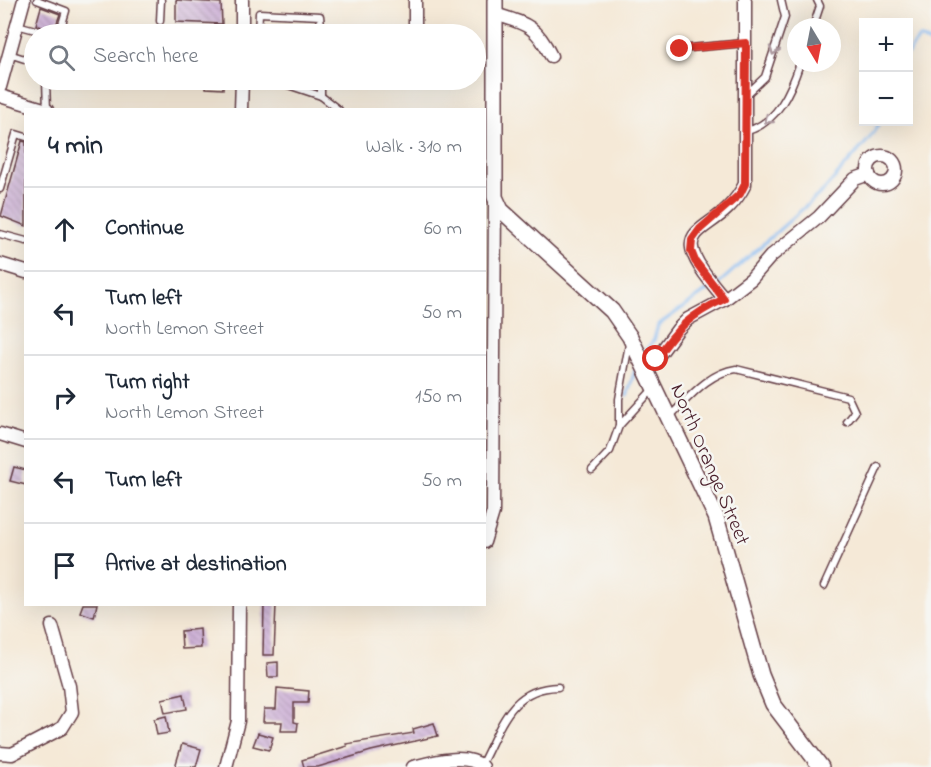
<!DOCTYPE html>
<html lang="en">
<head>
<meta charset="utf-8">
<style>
  body { margin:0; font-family:"Indie Flower",sans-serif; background:#f2f2f3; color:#1f2937 }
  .controls { position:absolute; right:18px; top:18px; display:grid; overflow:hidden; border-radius:0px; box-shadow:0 6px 24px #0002 }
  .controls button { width:54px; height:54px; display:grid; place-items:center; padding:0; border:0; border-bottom:2px solid #e0e1e3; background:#fff; color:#1f2937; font:30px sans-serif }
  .compass { position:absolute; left:787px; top:18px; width:54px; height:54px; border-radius:50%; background:#fff; box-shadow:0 6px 24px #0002; rotate:170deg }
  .stop { position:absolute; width:18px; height:18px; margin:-14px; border:4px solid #d93025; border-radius:50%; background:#fff }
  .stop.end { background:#d93025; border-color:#fff; box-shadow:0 2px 6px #0008 }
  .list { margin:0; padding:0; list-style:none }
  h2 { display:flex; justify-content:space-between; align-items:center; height:78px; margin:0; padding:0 24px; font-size:26px }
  h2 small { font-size:20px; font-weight:400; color:#747a83 }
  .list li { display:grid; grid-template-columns:39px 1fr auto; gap:18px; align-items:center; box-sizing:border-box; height:84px; padding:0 24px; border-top:2px solid #e0e1e3 }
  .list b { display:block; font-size:22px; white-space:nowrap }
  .list p { margin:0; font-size:20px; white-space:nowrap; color:#747a83 }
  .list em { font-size:20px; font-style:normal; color:#747a83 }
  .icon { flex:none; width:33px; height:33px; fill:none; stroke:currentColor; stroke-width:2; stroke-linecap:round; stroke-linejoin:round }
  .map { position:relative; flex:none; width:931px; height:767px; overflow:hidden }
  .search { position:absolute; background:#fff; box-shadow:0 6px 24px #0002; left:24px; top:24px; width:462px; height:66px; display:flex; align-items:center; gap:15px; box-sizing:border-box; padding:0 21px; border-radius:33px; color:#747a83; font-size:22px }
  .panel { position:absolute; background:#fff; box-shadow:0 6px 24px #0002; left:24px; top:108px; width:462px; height:498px; border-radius:0px }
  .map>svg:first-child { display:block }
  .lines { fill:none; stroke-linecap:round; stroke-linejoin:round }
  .stream { stroke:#84baf3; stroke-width:3 }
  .building { fill:url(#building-back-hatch) }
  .service-casing { stroke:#643d45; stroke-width:9 }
  .minor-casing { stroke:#643d45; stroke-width:15 }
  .tertiary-casing { stroke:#643d45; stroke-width:18 }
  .service { stroke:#fff; stroke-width:6 }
  .minor { stroke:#fff; stroke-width:12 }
  .tertiary { stroke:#fff; stroke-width:15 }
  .oneway { stroke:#ae9aa0 }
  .route { stroke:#d93025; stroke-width:8 }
  .labels { text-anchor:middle; stroke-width:5; stroke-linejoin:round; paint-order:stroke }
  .street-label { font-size:21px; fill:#4a1f2b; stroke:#f6f6f2 }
</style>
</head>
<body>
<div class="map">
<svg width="931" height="767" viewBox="0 0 931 767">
  <defs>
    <pattern id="building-back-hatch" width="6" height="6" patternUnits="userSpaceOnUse" patternTransform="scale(1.5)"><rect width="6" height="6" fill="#ccaed6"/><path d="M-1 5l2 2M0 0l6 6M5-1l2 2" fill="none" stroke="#a88dae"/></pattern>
  </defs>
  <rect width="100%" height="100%" fill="#f6f6f2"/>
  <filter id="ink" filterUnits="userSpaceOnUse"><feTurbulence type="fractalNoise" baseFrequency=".0167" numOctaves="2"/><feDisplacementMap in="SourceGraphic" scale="12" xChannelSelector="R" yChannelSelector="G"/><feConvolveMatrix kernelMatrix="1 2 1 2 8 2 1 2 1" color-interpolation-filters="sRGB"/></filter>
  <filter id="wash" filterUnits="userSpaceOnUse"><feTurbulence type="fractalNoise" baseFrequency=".008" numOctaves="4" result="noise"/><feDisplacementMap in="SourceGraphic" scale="24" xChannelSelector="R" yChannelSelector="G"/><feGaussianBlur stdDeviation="1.35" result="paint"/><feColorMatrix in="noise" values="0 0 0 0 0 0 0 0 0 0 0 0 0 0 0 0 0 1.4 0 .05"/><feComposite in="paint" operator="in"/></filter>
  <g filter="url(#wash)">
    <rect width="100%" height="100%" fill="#f5e9d7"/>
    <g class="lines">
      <g class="stream">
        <polyline points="908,53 919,38 931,43"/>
        <polyline points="718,284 824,190 869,139 880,122"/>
        <polyline points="644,353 654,340 658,325 712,287"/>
        <polyline points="627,396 637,364"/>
      </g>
    </g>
    <g id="blocks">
      <g class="building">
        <polygon points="176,0 221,3 222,24 176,22"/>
        <polygon points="41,7 60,14 54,31 36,25"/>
        <polygon points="206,80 223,80 223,89 206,88"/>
        <polygon points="22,141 26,142 26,226 1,216"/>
        <polygon points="14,467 26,470 26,485 10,481"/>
        <polygon points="83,604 97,604 94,617 80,612"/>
        <polygon points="264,604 276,604 274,655 263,655"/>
        <polygon points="200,629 201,648 182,649 181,631"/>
        <polygon points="278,662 278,677 268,677 267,663"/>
        <polygon points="277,688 309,691 308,703 294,703 294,722 298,723 297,731 281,731 282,722 263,722 264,709 276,709"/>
        <polygon points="184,694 187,709 165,713 162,699"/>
        <polygon points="166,716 169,733 157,735 154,719"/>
        <polygon points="434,723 438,736 371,751 318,767 304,767 302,760 347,746 346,744 414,733 413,729"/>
        <polygon points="258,733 273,737 269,750 253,746"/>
        <polygon points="182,744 201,749 196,767 175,767"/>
      </g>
    </g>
  </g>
  <g filter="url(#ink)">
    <use href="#blocks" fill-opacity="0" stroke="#643d45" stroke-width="1.5"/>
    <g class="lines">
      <g class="service-casing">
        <g id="service">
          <polyline points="37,0 66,11 59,34"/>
          <polyline points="160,21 161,0"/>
          <polyline points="17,25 50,34"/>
          <polyline points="813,27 820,6 817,0"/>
          <polyline points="258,34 259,13 320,16 322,34"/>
          <polyline points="679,49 745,43"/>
          <polyline points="9,54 34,62"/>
          <polyline points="46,80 47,110"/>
          <polyline points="273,80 321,96 321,80"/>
          <polyline points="747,94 765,77 785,17 781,0"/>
          <polyline points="321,96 339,110"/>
          <path d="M 747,131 C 777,123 791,91 800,63"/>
          <polyline points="0,189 16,134 26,137"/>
          <polyline points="0,234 26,241"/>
          <path d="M 669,417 C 689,398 708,373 736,369 L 848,397 L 855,412 L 847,422"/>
          <polyline points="619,426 619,399 629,344"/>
          <polyline points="592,470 610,451 619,426 653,389"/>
          <polyline points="824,586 878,467"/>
          <path d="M 481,765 C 501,728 509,688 558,687"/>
        </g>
      </g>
      <g class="minor-casing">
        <g id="minor">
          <path d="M 495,14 C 526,24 536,25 551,56"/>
          <polyline points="242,34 242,0"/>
          <polyline points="415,34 415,0"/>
          <polyline points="0,87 24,0"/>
          <polyline points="0,96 47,110"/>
          <polyline points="241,110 242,80"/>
          <circle cx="882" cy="170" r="14"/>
          <polyline points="0,264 26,272"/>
          <path d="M 725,299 C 653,216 716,243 745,184 L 745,0"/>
          <polyline points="656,359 678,329 688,319 725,299 751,279 771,256 819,217 855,179 869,174"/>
          <polyline points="0,434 26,442"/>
          <polyline points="484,542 493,512 495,198"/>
          <polyline points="0,753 12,754 62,728 72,712 69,686 52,626"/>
          <polyline points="226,767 238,721 239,604"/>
          <path d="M 413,767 C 432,762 467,752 483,767"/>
        </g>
      </g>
      <g class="tertiary-casing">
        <polyline id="tertiary" points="495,0 495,197 501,210 612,311 630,337 716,517 761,675 773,704 821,767"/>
      </g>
      <use href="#service" class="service"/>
      <use href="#minor" class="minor"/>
      <use href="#tertiary" class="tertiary"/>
    </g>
    <defs><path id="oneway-chevron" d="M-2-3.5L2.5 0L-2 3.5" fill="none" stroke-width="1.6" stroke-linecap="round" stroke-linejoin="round" transform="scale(1.5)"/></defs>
    <g class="oneway">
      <use href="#oneway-chevron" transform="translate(774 51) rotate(108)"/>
      <use href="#oneway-chevron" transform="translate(768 120) rotate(139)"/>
    </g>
  </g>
  <g class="lines" filter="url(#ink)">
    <path class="route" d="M 656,359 C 677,328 690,315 724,299 L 695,261 L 691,251 L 692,240 L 700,229 L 740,194 L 745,184 L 746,43 L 680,49"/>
  </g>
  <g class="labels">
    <g class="street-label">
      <text transform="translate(711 464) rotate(67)" y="7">North Orange Street</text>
    </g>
  </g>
</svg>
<div class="controls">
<button>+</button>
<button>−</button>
</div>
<svg class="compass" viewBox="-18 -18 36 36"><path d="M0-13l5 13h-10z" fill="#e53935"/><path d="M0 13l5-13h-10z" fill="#747a83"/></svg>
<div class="stop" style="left:656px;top:359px"></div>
<div class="stop end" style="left:680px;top:49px"></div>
<div class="search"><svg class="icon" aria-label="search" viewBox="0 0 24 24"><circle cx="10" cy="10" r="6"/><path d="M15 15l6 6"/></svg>Search here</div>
<section class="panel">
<h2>4 min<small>Walk · 310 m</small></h2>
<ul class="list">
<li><svg class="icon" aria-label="ahead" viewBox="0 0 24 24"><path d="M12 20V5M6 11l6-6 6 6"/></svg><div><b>Continue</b></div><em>60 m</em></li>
<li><svg class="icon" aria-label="left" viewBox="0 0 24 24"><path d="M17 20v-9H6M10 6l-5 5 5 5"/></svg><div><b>Turn left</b><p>North Lemon Street</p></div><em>50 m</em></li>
<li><svg class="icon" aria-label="right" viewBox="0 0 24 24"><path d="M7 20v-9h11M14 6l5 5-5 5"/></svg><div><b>Turn right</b><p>North Lemon Street</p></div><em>150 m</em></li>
<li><svg class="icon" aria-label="left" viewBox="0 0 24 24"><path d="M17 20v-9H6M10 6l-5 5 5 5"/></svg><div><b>Turn left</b></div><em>50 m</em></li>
<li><svg class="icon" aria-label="arrive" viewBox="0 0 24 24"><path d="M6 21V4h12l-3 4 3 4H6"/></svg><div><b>Arrive at destination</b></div></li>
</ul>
</section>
</div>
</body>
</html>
